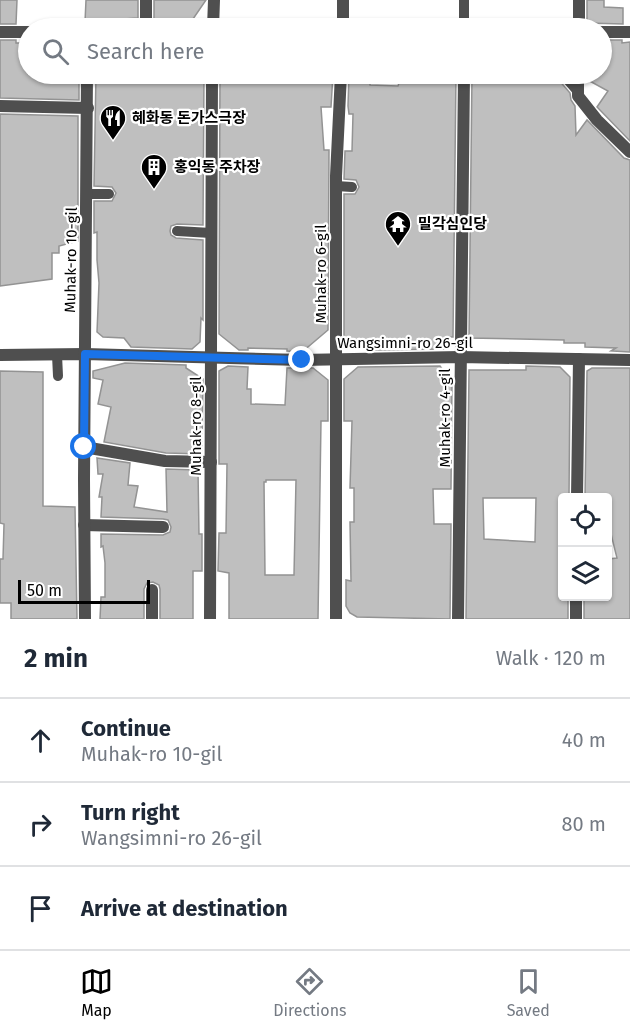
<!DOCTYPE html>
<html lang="en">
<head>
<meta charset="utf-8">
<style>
  body { margin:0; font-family:"Fira Sans","Noto Sans KR",sans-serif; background:#f6f6f7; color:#1f2937 }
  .controls { position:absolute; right:18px; bottom:18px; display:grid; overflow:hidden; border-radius:6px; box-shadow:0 2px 4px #0004 }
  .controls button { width:54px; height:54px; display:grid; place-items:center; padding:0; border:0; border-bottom:2px solid #e0e1e3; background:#fff; color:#1f2937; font:30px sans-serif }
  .scale { position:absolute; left:18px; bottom:15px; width:132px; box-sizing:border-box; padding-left:6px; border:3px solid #000; border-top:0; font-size:16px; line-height:21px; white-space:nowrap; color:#000; -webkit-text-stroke:4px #fff; paint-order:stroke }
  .stop { position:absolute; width:18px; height:18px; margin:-14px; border:4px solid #1a73e8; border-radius:50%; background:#fff }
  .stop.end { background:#1a73e8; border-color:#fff; box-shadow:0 2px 6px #0008 }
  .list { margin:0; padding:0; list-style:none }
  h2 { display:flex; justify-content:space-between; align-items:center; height:78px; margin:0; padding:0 24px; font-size:26px }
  h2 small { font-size:20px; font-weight:400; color:#747a83 }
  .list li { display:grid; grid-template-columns:39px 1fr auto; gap:18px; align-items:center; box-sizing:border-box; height:84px; padding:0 24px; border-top:2px solid #e0e1e3 }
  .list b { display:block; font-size:22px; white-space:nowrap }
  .list p { margin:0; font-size:20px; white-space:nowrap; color:#747a83 }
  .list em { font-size:20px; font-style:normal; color:#747a83 }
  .icon { flex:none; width:33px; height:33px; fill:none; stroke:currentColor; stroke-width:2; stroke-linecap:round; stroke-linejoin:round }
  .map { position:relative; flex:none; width:630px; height:619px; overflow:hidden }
  .search { position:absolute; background:#fff; box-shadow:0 2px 4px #0004; left:18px; right:18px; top:18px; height:66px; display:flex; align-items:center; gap:15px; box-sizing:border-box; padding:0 21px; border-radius:33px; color:#747a83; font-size:22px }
  .sheet { height:330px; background:#fff }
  nav { display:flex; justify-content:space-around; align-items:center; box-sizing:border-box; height:84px; border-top:2px solid #e0e1e3; background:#fff; font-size:16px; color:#747a83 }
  nav a { display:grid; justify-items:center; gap:3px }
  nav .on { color:#000 }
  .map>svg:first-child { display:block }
  .building { fill:#bfbfbf; stroke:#939393; stroke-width:1.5; fill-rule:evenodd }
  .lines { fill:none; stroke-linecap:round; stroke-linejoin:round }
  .lane { stroke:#4f4f4f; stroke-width:10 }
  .street { stroke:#4f4f4f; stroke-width:12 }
  .route { stroke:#1a73e8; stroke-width:8 }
  .labels { text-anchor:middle; stroke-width:4.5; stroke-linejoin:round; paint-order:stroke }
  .poi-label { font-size:15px; font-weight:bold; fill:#000; stroke:#fff; text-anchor:start }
  .street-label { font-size:15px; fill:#000; stroke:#fff }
</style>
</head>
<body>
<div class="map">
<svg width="630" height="619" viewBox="0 0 630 619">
  <rect width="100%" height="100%" fill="#fff"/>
  <g class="building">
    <polygon points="0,0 17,0 16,24 0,24"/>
    <polygon points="86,0 138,0 138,18 109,20 108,24 85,22"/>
    <polygon points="154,0 206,0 193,19 177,19 177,24 154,24"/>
    <polygon points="587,0 604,0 604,7 623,8 623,24 587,23"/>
    <polygon points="0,40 16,40 16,43 28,43 28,74 79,76 79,100 0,98"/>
    <polygon points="602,40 622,40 622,43 630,42 630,141 597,107 608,91 586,79 586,74 602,74"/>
    <polygon points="96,74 125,74 125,77 154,76 154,74 204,74 203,225 177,224 171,226 170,231 171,235 176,238 203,240 203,320 201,318 200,342 192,349 131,347 124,338 103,337 97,332 99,283 97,260 97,232 94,233 94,201 112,201 116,193 112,187 94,186"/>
    <polygon points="220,74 333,74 331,107 321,107 324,150 329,150 328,330 302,352 287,351 287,349 248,348 248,350 239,350 219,334"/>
    <polygon points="349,74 370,74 370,85 398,86 402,74 456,74 453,337 445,337 444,349 377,350 380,348 344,348 344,194 355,194 359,187 356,180 344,179 345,151 352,151 353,114 349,114 348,106"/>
    <polygon points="472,74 556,74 558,79 570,93 571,100 575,106 576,135 587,120 624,158 630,160 630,352 611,351 616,348 585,347 585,343 564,343 564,340 469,338"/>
    <polygon points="0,114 78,116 78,241 59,246 59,253 52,253 52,279 0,286"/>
    <polygon points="125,363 186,365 186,368 203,379 202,454 166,453 104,442 111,407 98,404 103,380 93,378 93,371"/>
    <path d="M 228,366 L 248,367 L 247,389 L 251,389 L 251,404 L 285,405 L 287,368 L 313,368 L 328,380 L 328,421 L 321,421 L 318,619 L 229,619 L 229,573 L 218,571 L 219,533 L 226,533 L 227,464 L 219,464 L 219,371 ZM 266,480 L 296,480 L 294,575 L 265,575 L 264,482 L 266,482 Z"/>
    <polygon points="440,366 452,383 451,489 433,489 434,524 451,524 450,619 357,617 350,613 346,606 346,580 351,581 350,522 354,522 354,488 350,488 352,421 344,421 344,379 358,367"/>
    <path d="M 526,366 L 560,367 L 570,377 L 569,498 L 562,498 L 562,597 L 568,597 L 568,619 L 466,619 L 469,370 L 526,370 ZM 483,498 L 536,498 L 535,542 L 484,539 Z"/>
    <polygon points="592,368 630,368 630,619 584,619 584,597 608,597 608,559 617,558 608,522 608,498 585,498 587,371"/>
    <polygon points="0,371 43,372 43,506 75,507 77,619 11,619 11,603 0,603 0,559 3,559 4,524 0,523"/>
    <polygon points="97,458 130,463 128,485 138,486 134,507 167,512 166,469 198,470 199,534 202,534 202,571 193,571 193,619 160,619 160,589 159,585 153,582 147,583 144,589 144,619 100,619 101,597 105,597 105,563 103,546 101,547 101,534 163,535 170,532 171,527 168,520 163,519 101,517 102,497 99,497 103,474 98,474"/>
  </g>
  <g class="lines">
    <g class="lane">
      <polyline points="464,28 464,0"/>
      <polyline points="336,186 352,187"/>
      <polyline points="87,194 109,194"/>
      <polyline points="177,231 211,233"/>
      <polyline points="57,355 58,376"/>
    </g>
    <g class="street">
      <polyline points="146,0 146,28"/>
      <polyline points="579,0 579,28"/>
      <polyline points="213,28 214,0"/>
      <polyline points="343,28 343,0"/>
      <polyline points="351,28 364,26 420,28"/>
      <polyline points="479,28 487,28"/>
      <polyline points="0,32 28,32"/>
      <polyline points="602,32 630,32"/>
      <polyline points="564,74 578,90"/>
      <polyline points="578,74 578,96 597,120 630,152"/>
      <polyline points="0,106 88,108"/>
      <polyline points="0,355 85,354 301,360 460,357 630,360"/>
      <polyline points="84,447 165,461 211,462"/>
      <polyline points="577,497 579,359"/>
      <polyline points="84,525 163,527"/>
      <polyline points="152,590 152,619"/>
      <polyline points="85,619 84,479 87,74"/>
      <polyline points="210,619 212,74"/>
      <polyline points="336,619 336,176 341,74"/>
      <polyline points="458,619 464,74"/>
      <polyline points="576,619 576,596"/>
    </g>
  </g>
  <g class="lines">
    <polyline class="route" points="84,447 85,354 302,360"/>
  </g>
  <defs>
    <g id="restaurant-pin" transform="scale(1.35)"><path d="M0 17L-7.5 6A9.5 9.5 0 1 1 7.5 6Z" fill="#000" stroke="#fff"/><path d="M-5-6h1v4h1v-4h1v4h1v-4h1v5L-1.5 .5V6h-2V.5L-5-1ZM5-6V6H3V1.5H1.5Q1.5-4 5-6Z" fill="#fff"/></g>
    <g id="building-pin" transform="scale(1.35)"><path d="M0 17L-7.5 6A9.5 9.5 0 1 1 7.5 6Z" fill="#000" stroke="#fff"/><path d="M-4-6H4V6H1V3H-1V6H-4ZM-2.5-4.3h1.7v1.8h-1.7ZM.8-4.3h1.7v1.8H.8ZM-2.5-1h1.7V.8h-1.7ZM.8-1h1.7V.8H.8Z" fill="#fff"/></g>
    <g id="temple-pin" transform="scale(1.35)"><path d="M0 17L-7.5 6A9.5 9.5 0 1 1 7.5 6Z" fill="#000" stroke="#fff"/><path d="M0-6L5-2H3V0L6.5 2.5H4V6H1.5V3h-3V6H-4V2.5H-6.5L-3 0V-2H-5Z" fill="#fff"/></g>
  </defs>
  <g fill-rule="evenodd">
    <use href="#restaurant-pin" x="113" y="118"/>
    <use href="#building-pin" x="154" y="167"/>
    <use href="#temple-pin" x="398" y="224"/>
  </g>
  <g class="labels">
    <g class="poi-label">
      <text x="132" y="123">혜화동 돈가스극장</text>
      <text x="174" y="172">홍익동 주차장</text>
      <text x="418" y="229">밀각심인당</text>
    </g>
    <g class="street-label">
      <text transform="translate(71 260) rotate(-89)" y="5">Muhak-ro 10-gil</text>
      <text transform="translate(321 274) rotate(-90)" y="5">Muhak-ro 6-gil</text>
      <text x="405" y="348">Wangsimni-ro 26-gil</text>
      <text transform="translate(445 418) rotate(-90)" y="5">Muhak-ro 4-gil</text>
      <text transform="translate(196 426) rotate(-90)" y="5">Muhak-ro 8-gil</text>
    </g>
  </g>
</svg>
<div class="controls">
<button><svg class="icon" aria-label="locate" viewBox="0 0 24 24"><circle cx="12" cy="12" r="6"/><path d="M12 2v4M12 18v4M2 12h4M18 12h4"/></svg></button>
<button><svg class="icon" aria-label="layers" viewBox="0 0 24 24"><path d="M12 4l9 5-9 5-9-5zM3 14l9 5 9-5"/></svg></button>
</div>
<div class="scale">50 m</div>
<div class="stop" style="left:84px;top:447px"></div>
<div class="stop end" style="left:302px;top:360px"></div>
<div class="search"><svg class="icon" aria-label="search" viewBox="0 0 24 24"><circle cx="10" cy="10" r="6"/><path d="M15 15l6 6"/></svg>Search here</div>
</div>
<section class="sheet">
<h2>2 min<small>Walk · 120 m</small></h2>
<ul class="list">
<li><svg class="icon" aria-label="ahead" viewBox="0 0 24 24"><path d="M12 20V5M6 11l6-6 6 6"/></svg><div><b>Continue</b><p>Muhak-ro 10-gil</p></div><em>40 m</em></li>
<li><svg class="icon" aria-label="right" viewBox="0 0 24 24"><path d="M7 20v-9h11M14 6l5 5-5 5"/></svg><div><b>Turn right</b><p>Wangsimni-ro 26-gil</p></div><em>80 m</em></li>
<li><svg class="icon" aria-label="arrive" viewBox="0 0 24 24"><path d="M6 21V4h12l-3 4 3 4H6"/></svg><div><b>Arrive at destination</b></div></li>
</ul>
</section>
<nav>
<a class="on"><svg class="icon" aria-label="map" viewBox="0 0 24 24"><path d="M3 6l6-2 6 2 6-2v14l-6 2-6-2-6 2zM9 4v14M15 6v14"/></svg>Map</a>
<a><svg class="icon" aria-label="directions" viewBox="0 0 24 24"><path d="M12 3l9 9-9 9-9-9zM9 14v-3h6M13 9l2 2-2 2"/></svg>Directions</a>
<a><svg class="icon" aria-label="saved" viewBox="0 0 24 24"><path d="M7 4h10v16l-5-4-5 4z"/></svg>Saved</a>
</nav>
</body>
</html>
